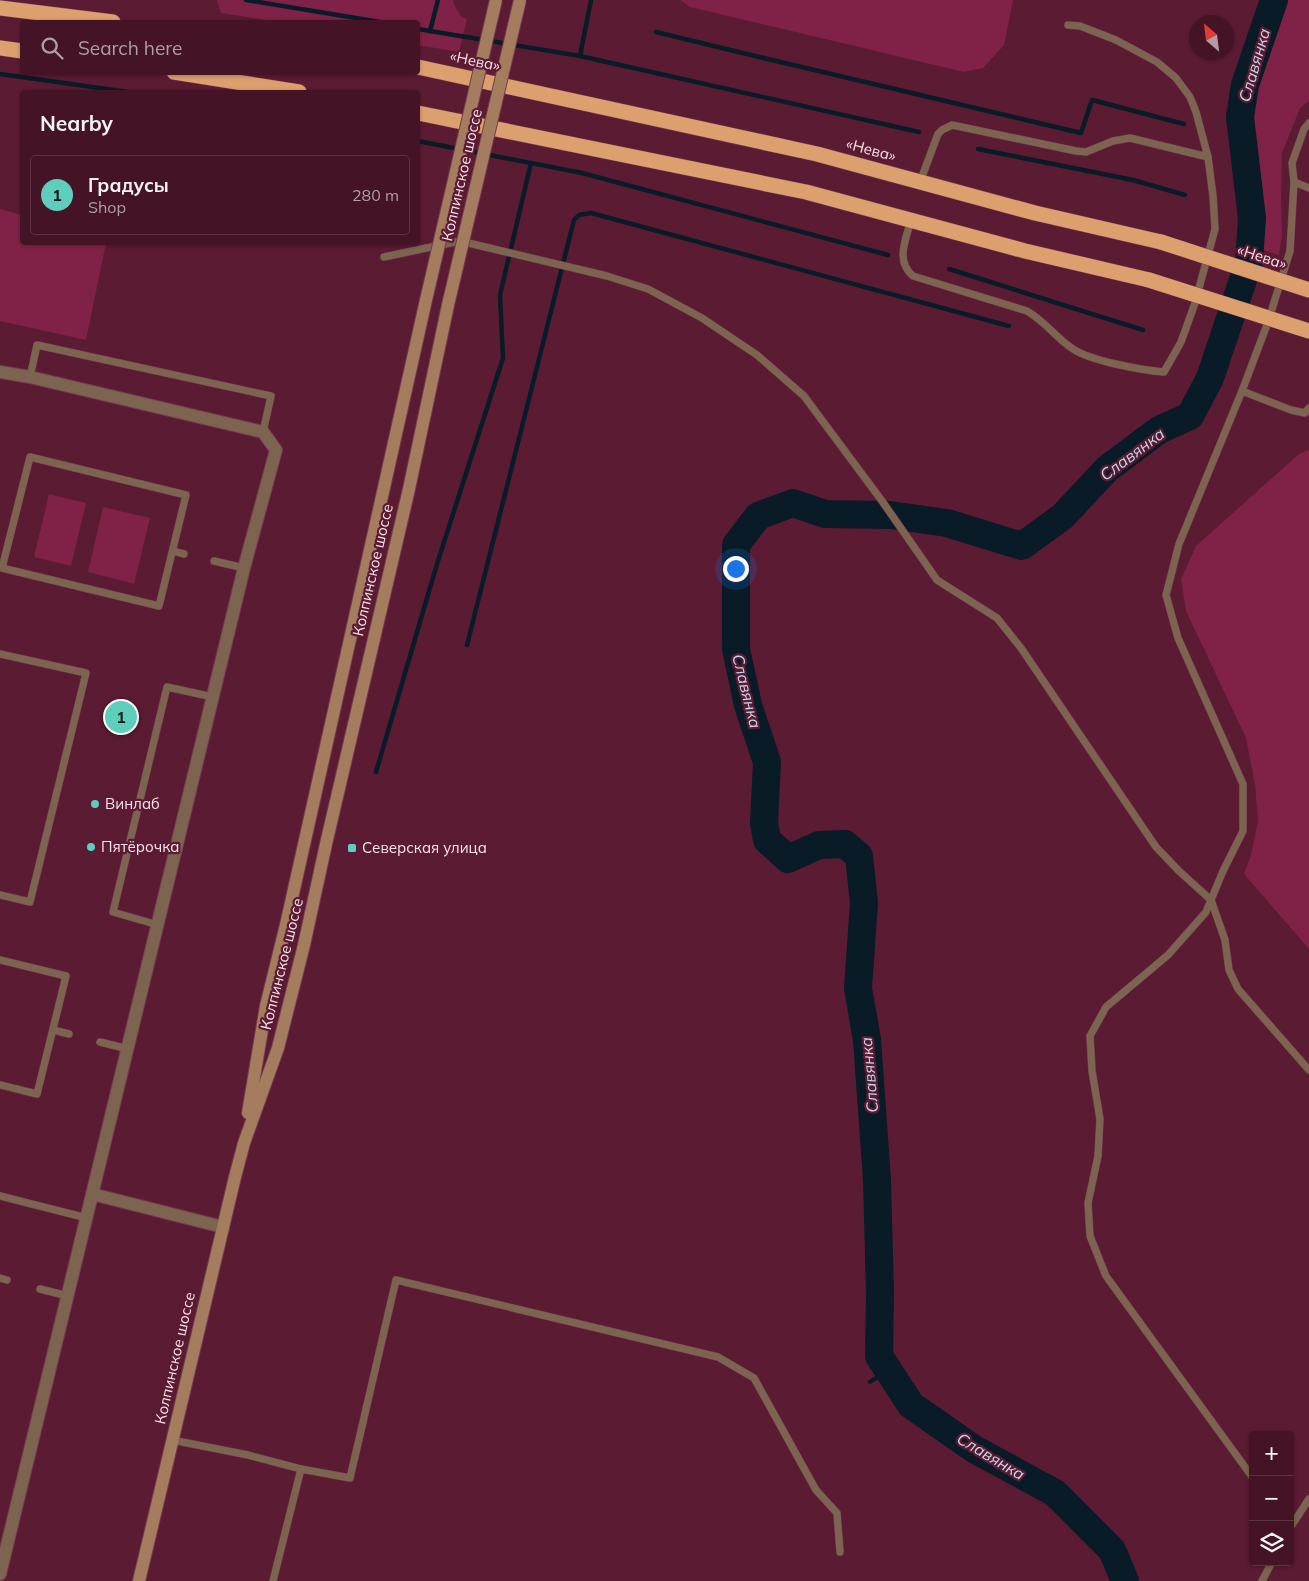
<!DOCTYPE html>
<html lang="en">
<head>
<meta charset="utf-8">
<style>
  body { margin:0; font-family:Mulish,sans-serif; background:#4b1d2e; color:#f1f3f6 }
  .controls { position:absolute; right:15px; bottom:15px; display:grid; overflow:hidden; border-radius:5px; box-shadow:0 1px 4px #0004 }
  .controls button { width:45px; height:45px; display:grid; place-items:center; padding:0; border:0; border-bottom:1px solid #5c3343; background:#441426; color:#f1f3f6; font:25px sans-serif }
  .compass { position:absolute; left:1189px; top:15px; width:45px; height:45px; border-radius:50%; background:#441426; box-shadow:0 1px 4px #0004; rotate:332deg }
  .you { position:absolute; left:735px; top:568px; width:18px; height:18px; margin:-12px; border:4px solid #fff; border-radius:50%; background:#1a73e8; box-shadow:0 0 0 8px #1a73e833 }
  .badge { display:grid; place-items:center; width:32px; height:32px; border-radius:50%; background:#5ccebb; color:#111; font-size:16px; font-weight:700 }
  .pin { position:absolute; translate:-50% -50%; border:2px solid #fff; box-shadow:0 1px 5px #0006 }
  .list { margin:0; padding:0; list-style:none }
  h2 { display:flex; justify-content:space-between; align-items:center; height:65px; margin:0; padding:0 20px; font-size:21px }
  h2 small { font-size:16px; font-weight:400; color:#af9ea7 }
  .list li { display:grid; grid-template-columns:32px 1fr auto; gap:15px; align-items:center; box-sizing:border-box; height:80px; margin:0 10px 10px; padding:0 10px; border:1px solid #5c3343; border-radius:5px }
  .list b { display:block; font-size:19px; white-space:nowrap }
  .list p { margin:0; font-size:16px; white-space:nowrap; color:#af9ea7 }
  .list em { font-size:16px; font-style:normal; color:#af9ea7 }
  .icon { flex:none; width:28px; height:28px; fill:none; stroke:currentColor; stroke-width:2; stroke-linecap:round; stroke-linejoin:round }
  .map { position:relative; flex:none; width:1309px; height:1581px; overflow:hidden }
  .search { position:absolute; background:#441426; box-shadow:0 1px 4px #0004; left:20px; top:20px; width:400px; height:55px; display:flex; align-items:center; gap:12px; box-sizing:border-box; padding:0 18px; border-radius:5px; color:#af9ea7; font-size:19px }
  .panel { position:absolute; background:#441426; box-shadow:0 1px 4px #0004; left:20px; top:90px; width:400px; height:155px; border-radius:5px }
  .map>svg:first-child { display:block }
  .green { fill:#802247 }
  .lines { fill:none; stroke-linecap:round; stroke-linejoin:round }
  .stream { stroke:#091b27; stroke-width:4.5 }
  .river { stroke:#091b27; stroke-width:28 }
  .lane-casing { stroke:#753b50; stroke-width:8 }
  .street-casing { stroke:#753b50; stroke-width:14 }
  .secondary-casing { stroke:#753b50; stroke-width:14 }
  .highway-casing { stroke:#753b50; stroke-width:16 }
  .lane { stroke:#7c6450; stroke-width:7 }
  .street { stroke:#7c6450; stroke-width:12 }
  .secondary { stroke:#a37d5d; stroke-width:12 }
  .highway { stroke:#dca06e; stroke-width:15 }
  .secondary-bridge-casing { stroke:#753b50; stroke-width:14; stroke-linecap:butt }
  .highway-bridge-casing { stroke:#753b50; stroke-width:16; stroke-linecap:butt }
  .secondary-bridge { stroke:#a37d5d; stroke-width:12 }
  .highway-bridge { stroke:#dca06e; stroke-width:15 }
  .poi-dot { fill:#5ccebb; stroke:#5b1b33; stroke-width:2 }
  .labels { text-anchor:middle; stroke-width:4.5; stroke-linejoin:round; paint-order:stroke }
  .street-label { font-size:15px; fill:#fde3ea; stroke:#5b1b33 }
  .poi-label { font-size:15px; fill:#fde3ea; stroke:#5b1b33; text-anchor:start }
  .water-label { font-size:16px; font-style:italic; fill:#bfdaed; stroke:#5b1b33 }
</style>
</head>
<body>
<div class="map">
<svg width="1309" height="1581" viewBox="0 0 1309 1581">
  <rect width="100%" height="100%" fill="#5b1b33"/>
  <g class="green">
    <path d="M 217,0 L 453,0 C 455,7 459,17 467,19 L 459,52 L 418,45 L 418,22 L 279,22 L 221,13 Z"/>
    <polygon points="680,0 1013,0 1004,45 983,68 964,72 690,7"/>
    <polygon points="1284,0 1309,0 1309,101 1300,108 1282,153 1281,198 1282,235 1279,255 1253,247 1257,219 1249,109"/>
    <polygon points="0,209 22,215 22,242 106,243 86,340 0,321"/>
    <polygon points="1309,450 1309,949 1244,874 1251,855 1258,821 1255,784 1246,738 1186,611 1181,579 1196,546 1299,454"/>
    <polygon points="49,494 86,503 71,566 34,557"/>
    <polygon points="103,507 150,518 134,584 88,572"/>
  </g>
  <g class="lines">
    <g class="stream">
      <polyline points="246,0 380,22"/>
      <polyline points="418,29 580,56 919,132"/>
      <polyline points="430,31 438,0"/>
      <polyline points="656,32 755,56 1081,133 1092,100 1184,124"/>
      <polyline points="580,56 591,0"/>
      <polyline points="0,74 128,92"/>
      <polyline points="418,141 582,173 888,255"/>
      <polyline points="978,149 1133,180 1185,195"/>
      <polyline points="949,269 1143,330"/>
      <polyline points="467,645 574,220 579,215 591,213 1009,326"/>
      <polyline points="376,772 437,564 503,358 500,295 531,163"/>
      <polyline points="870,1382 888,1370"/>
    </g>
    <polyline class="river" points="1125,1581 1112,1550 1055,1493 974,1449 911,1405 879,1356 880,1293 877,1180 867,1040 858,988 864,903 859,856 845,844 819,845 788,859 767,840 764,823 767,762 748,705 736,649 736,545 758,516 793,503 825,514 890,515 947,523 1022,546 1062,517 1107,469 1159,430 1190,416 1210,378 1249,262 1252,218 1240,117 1245,85 1274,0"/>
    <g class="lane-casing">
      <g id="lane">
        <polyline points="920,182 938,134 942,130 952,125 1076,151 1086,152 1113,141 1130,138 1208,157"/>
        <polyline points="1294,182 1309,188"/>
        <path d="M 911,220 C 906,239 895,261 913,276 L 1027,311 C 1046,322 1056,338 1073,349 C 1091,361 1141,370 1164,372 L 1181,342 L 1195,303 L 1215,229 L 1213,196 L 1208,157 L 1196,112 L 1190,97 L 1176,78 L 1157,62 L 1116,40 L 1080,26 L 1068,25"/>
        <polyline points="384,257 460,241 607,276 648,289 702,318 757,355 804,396 882,501 937,580 997,618 1021,648 1156,847 1179,871 1211,900 1225,940 1229,970 1238,989 1309,1070"/>
        <polyline points="30,377 37,345 271,396 263,432"/>
        <polyline points="1242,391 1291,410 1305,413 1309,408"/>
        <polygon points="30,457 186,495 159,606 2,568"/>
        <polyline points="173,551 184,554"/>
        <polyline points="214,561 244,568"/>
        <polyline points="0,654 86,673 30,902 0,895"/>
        <polyline points="158,925 113,912 167,687 213,697"/>
        <polyline points="0,960 66,976 37,1094 0,1085"/>
        <polyline points="53,1030 69,1034"/>
        <polyline points="100,1042 128,1049"/>
        <polyline points="0,1196 87,1218"/>
        <polyline points="0,1278 7,1280"/>
        <polyline points="40,1289 68,1296"/>
        <polyline points="172,1440 248,1455 301,1469"/>
        <polyline points="1253,1478 1106,1276 1090,1236 1088,1203 1098,1156 1100,1119 1092,1071 1090,1036 1106,1007 1168,955 1206,912 1223,871 1243,831 1243,784 1178,638 1166,595 1179,544 1242,391 1268,322 1290,251 1294,182 1292,163 1304,129 1309,123"/>
        <polyline points="1290,1528 1309,1499"/>
        <polyline points="273,1581 301,1469 350,1478 396,1280 718,1357 754,1378 816,1490 837,1513 840,1552"/>
        <polyline points="1262,1581 1272,1562"/>
      </g>
    </g>
    <g class="street-casing">
      <g id="street">
        <polyline points="0,372 30,377 263,432 276,450 244,568 0,1574"/>
        <polyline points="92,1194 223,1227"/>
      </g>
    </g>
    <g class="secondary-casing">
      <g id="secondary">
        <polyline points="248,1113 266,1006 286,925 426,300"/>
        <polyline points="139,1581 235,1177 244,1143 278,1048 304,945 326,844 409,489 448,305"/>
      </g>
    </g>
    <g class="highway-casing">
      <g id="highway">
        <polyline points="0,8 113,22"/>
        <polyline points="0,48 22,51"/>
        <polyline points="418,67 817,154 1035,213 1161,242"/>
        <polyline points="174,72 299,92"/>
        <polyline points="418,113 806,192 1025,251 1149,280"/>
      </g>
    </g>
    <use href="#lane" class="lane"/>
    <use href="#street" class="street"/>
    <use href="#secondary" class="secondary"/>
    <use href="#highway" class="highway"/>
    <g class="secondary-bridge-casing">
      <g id="secondary-bridge">
        <polyline points="426,300 496,0"/>
        <polyline points="448,305 520,0"/>
      </g>
    </g>
    <g class="highway-bridge-casing">
      <g id="highway-bridge">
        <polyline points="1161,242 1309,290"/>
        <polyline points="1149,280 1309,331"/>
      </g>
    </g>
    <use href="#secondary-bridge" class="secondary-bridge"/>
    <use href="#highway-bridge" class="highway-bridge"/>
  </g>
  <g class="poi-dot">
    <circle cx="95" cy="804" r="5"/>
    <circle cx="91" cy="847" r="5"/>
    <rect x="347" y="843" width="10" height="10" rx="2.5"/>
  </g>
  <g class="labels">
    <g class="street-label">
      <text transform="translate(475 61) rotate(12)" y="5">«Нева»</text>
      <text transform="translate(871 150) rotate(15)" y="5">«Нева»</text>
      <text transform="translate(462 175) rotate(-77)" y="5">Колпинское шоссе</text>
      <text transform="translate(1262 257) rotate(18)" y="5">«Нева»</text>
      <text transform="translate(373 570) rotate(-77)" y="5">Колпинское шоссе</text>
      <text transform="translate(282 964) rotate(-76)" y="5">Колпинское шоссе</text>
      <text transform="translate(175 1358) rotate(-77)" y="5">Колпинское шоссе</text>
    </g>
    <g class="poi-label">
      <text x="105" y="809">Винлаб</text>
      <text x="101" y="852">Пятёрочка</text>
      <text x="362" y="853">Северская улица</text>
    </g>
    <g class="water-label">
      <text transform="translate(1254 65) rotate(-74)" y="6">Славянка</text>
      <text transform="translate(1132 454) rotate(-37)" y="6">Славянка</text>
      <text transform="translate(747 691) rotate(76)" y="6">Славянка</text>
      <text transform="translate(869 1075) rotate(-95)" y="6">Славянка</text>
      <text transform="translate(991 1456) rotate(31)" y="6">Славянка</text>
    </g>
  </g>
</svg>
<div class="controls">
<button>+</button>
<button>−</button>
<button><svg class="icon" aria-label="layers" viewBox="0 0 24 24"><path d="M12 4l9 5-9 5-9-5zM3 14l9 5 9-5"/></svg></button>
</div>
<svg class="compass" viewBox="-18 -18 36 36"><path d="M0-13l5 13h-10z" fill="#e53935"/><path d="M0 13l5-13h-10z" fill="#af9ea7"/></svg>
<div class="you"></div>
<div class="pin badge" style="left:121px;top:717px">1</div>
<div class="search"><svg class="icon" aria-label="search" viewBox="0 0 24 24"><circle cx="10" cy="10" r="6"/><path d="M15 15l6 6"/></svg>Search here</div>
<section class="panel">
<h2>Nearby<small></small></h2>
<ul class="list">
<li><span class="badge">1</span><div><b>Градусы</b><p>Shop</p></div><em>280 m</em></li>
</ul>
</section>
</div>
</body>
</html>
